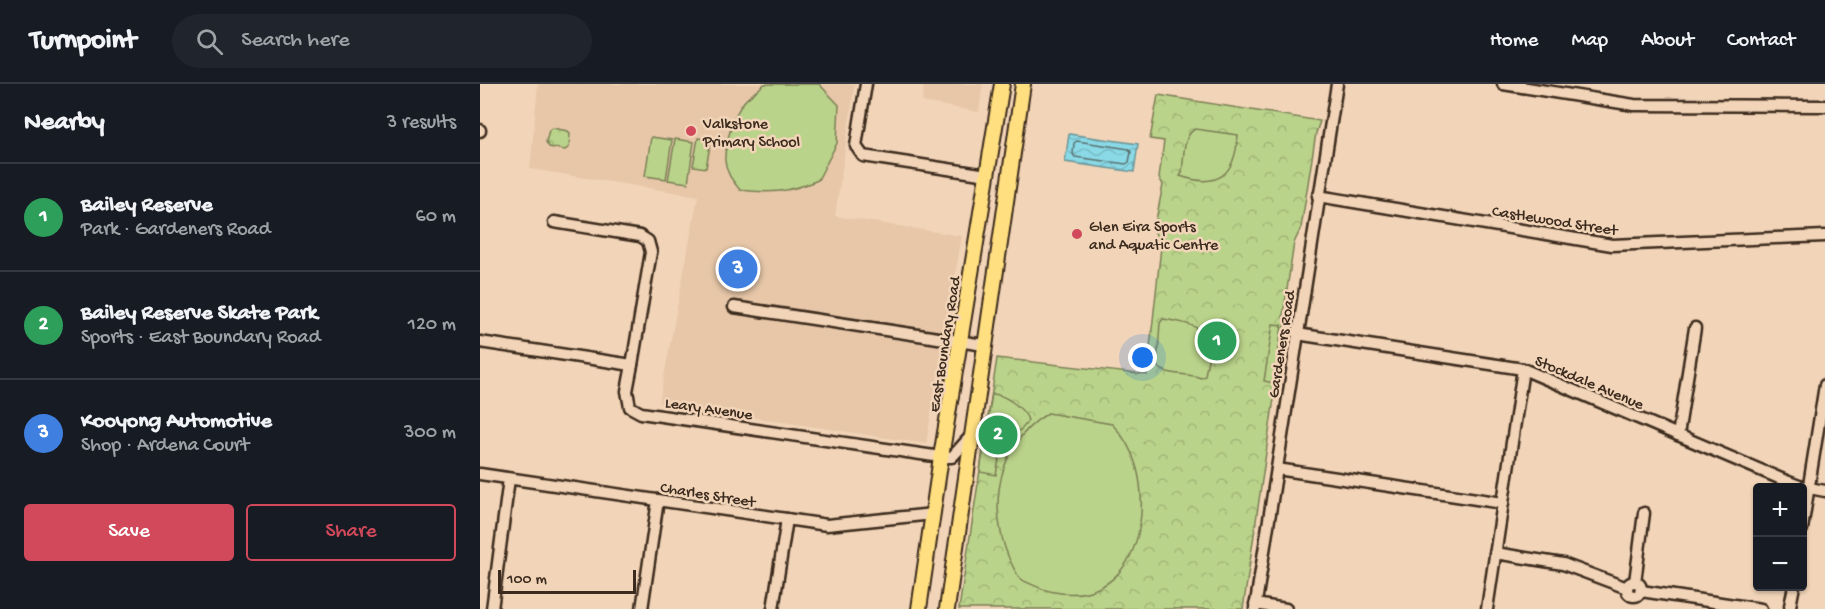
<!DOCTYPE html>
<html lang="en">
<head>
<meta charset="utf-8">
<style>
  body { margin:0; font-family:"Gochi Hand",sans-serif; background:#20242c; color:#f1f3f6 }
  .controls { position:absolute; right:18px; bottom:18px; display:grid; overflow:hidden; border-radius:6px; box-shadow:0 2px 4px #0004 }
  .controls button { width:54px; height:54px; display:grid; place-items:center; padding:0; border:0; border-bottom:2px solid #363941; background:#171b24; color:#f1f3f6; font:30px sans-serif }
  .scale { position:absolute; left:18px; bottom:15px; width:138px; box-sizing:border-box; padding-left:6px; border:3px solid #3b2a1e; border-top:0; font-size:16px; line-height:21px; white-space:nowrap; color:#3b2a1e; -webkit-text-stroke:4px #f2d5b8; paint-order:stroke }
  .you { position:absolute; left:663px; top:274px; width:21px; height:21px; margin:-15px; border:4px solid #fff; border-radius:50%; background:#1a73e8; box-shadow:0 0 0 9px #1a73e833 }
  .badge { display:grid; place-items:center; width:39px; height:39px; border-radius:50%; background:#d1495b; color:#fff; font-size:20px; font-weight:700 }
  .pin { position:absolute; translate:-50% -50%; border:3px solid #fff; box-shadow:0 2px 6px #0006 }
  .list { margin:0; padding:0; list-style:none }
  h2 { display:flex; justify-content:space-between; align-items:center; height:78px; margin:0; padding:0 24px; font-size:26px }
  h2 small { font-size:20px; font-weight:400; color:#9ea1a6 }
  .list li { display:grid; grid-template-columns:39px 1fr auto; gap:18px; align-items:center; box-sizing:border-box; height:108px; padding:0 24px; border-top:2px solid #363941 }
  .list b { display:block; font-size:22px; white-space:nowrap }
  .list p { margin:0; font-size:20px; white-space:nowrap; color:#9ea1a6 }
  .list em { font-size:20px; font-style:normal; color:#9ea1a6 }
  .actions { display:flex; gap:12px; padding:18px 24px }
  .actions a { flex:1; padding:14px 0; border:2px solid #d1495b; border-radius:6px; text-align:center; font-size:21px; color:#d1495b }
  .actions .main { background:#d1495b; color:#fff }
  .icon { flex:none; width:33px; height:33px; fill:none; stroke:currentColor; stroke-width:2; stroke-linecap:round; stroke-linejoin:round }
  .map { position:relative; flex:none; width:1345px; height:525px; overflow:hidden }
  header { display:flex; align-items:center; gap:36px; box-sizing:border-box; height:84px; padding:0 30px; background:#171b24; border-bottom:2px solid #363941 }
  header strong { font-size:28px }
  nav { display:flex; gap:33px; margin-inline-start:auto; font-size:21px }
  .search { width:420px; height:54px; background:#20242c; display:flex; align-items:center; gap:15px; box-sizing:border-box; padding:0 21px; border-radius:33px; color:#9ea1a6; font-size:22px }
  main { display:flex }
  aside { flex:1; background:#171b24 }
  .map>svg:first-child { display:block }
  .built { fill:#e7c7a8 }
  .forest { fill:url(#forest-crowns); stroke:#7a7e54; stroke-width:1.5 }
  .pitch { fill:#bad38a; stroke:#7a7e54; stroke-width:1.5 }
  .water { fill:url(#water-waves); stroke:#6a9396; stroke-width:1.5 }
  .lines { fill:none; stroke-linecap:round; stroke-linejoin:round }
  .shore { stroke:#5a706e; stroke-width:1.5 }
  .minor-casing { stroke:#3b2a1e; stroke-width:15 }
  .major-casing { stroke:#3b2a1e; stroke-width:18 }
  .minor { stroke:#f2d5b8; stroke-width:10 }
  .major { stroke:#ffdf80; stroke-width:14 }
  .poi-dot { fill:#d1495b; stroke:#f2d5b8; stroke-width:2 }
  .labels { text-anchor:middle; stroke-width:5; stroke-linejoin:round; paint-order:stroke }
  .poi-label { font-size:16px; fill:#3b2a1e; stroke:#f2d5b8; text-anchor:start }
  .street-label { font-size:16px; fill:#3b2a1e; stroke:#f2d5b8 }
</style>
</head>
<body>
<header>
<strong>Turnpoint</strong>
<div class="search"><svg class="icon" aria-label="search" viewBox="0 0 24 24"><circle cx="10" cy="10" r="6"/><path d="M15 15l6 6"/></svg>Search here</div>
<nav><a>Home</a><a>Map</a><a>About</a><a>Contact</a></nav>
</header>
<main>
<aside>
<h2>Nearby<small>3 results</small></h2>
<ul class="list">
<li><span class="badge" style="background:#2e9e5b">1</span><div><b>Bailey Reserve</b><p>Park · Gardeners Road</p></div><em>60 m</em></li>
<li><span class="badge" style="background:#2e9e5b">2</span><div><b>Bailey Reserve Skate Park</b><p>Sports · East Boundary Road</p></div><em>120 m</em></li>
<li><span class="badge" style="background:#3f7fe0">3</span><div><b>Kooyong Automotive</b><p>Shop · Ardena Court</p></div><em>300 m</em></li>
</ul>
<div class="actions"><a class="main">Save</a><a>Share</a></div>
</aside>
<div class="map">
<svg width="1345" height="525" viewBox="0 0 1345 525">
  <defs>
    <pattern id="forest-crowns" width="20" height="18" patternUnits="userSpaceOnUse" patternTransform="scale(1.5)"><rect width="20" height="18" fill="#bad38a"/><path d="M2 6a3 3 0 1 1 6 0M12 15a3 3 0 1 1 6 0" fill="none" stroke="#a1b577"/></pattern>
    <pattern id="water-waves" width="16" height="10" patternUnits="userSpaceOnUse" patternTransform="scale(1.5)"><rect width="16" height="10" fill="#89d9e6"/><path d="M0 5q4-4 8 0t8 0" fill="none" stroke="#77bac5"/></pattern>
  </defs>
  <rect width="100%" height="100%" fill="#f2d5b8"/>
  <filter id="ink" filterUnits="userSpaceOnUse"><feTurbulence type="fractalNoise" baseFrequency=".0167" numOctaves="2"/><feDisplacementMap in="SourceGraphic" scale="12" xChannelSelector="R" yChannelSelector="G"/><feConvolveMatrix kernelMatrix="1 2 1 2 8 2 1 2 1" color-interpolation-filters="sRGB"/></filter>
  <g filter="url(#ink)">
    <g class="built">
      <polygon points="58,0 375,0 355,132 482,152 446,360 179,319 218,112 50,85"/>
      <polygon points="444,0 503,0 499,28 442,18"/>
    </g>
    <g class="forest">
      <polygon points="678,11 840,37 836,49 821,144 814,159 803,232 805,240 763,525 479,525 517,274 667,291 681,163 674,146 683,101 679,93 684,57 670,55"/>
      <polygon points="72,44 88,47 90,49 89,63 85,66 69,63 66,58 69,46"/>
    </g>
    <g class="pitch">
      <path d="M 284,0 L 339,0 L 359,21 L 357,59 L 338,96 C 310,108 291,110 260,106 C 253,97 246,89 245,77 C 244,62 254,30 263,19 C 269,11 278,7 284,0 Z"/>
      <path d="M 715,45 L 758,51 C 755,91 739,105 700,92 L 702,89 C 704,75 702,52 715,45 Z"/>
      <polygon points="171,53 192,56 186,95 165,92"/>
      <polygon points="218,54 231,56 226,84 213,82"/>
      <polygon points="195,55 214,58 208,99 188,96"/>
      <path d="M 683,235 C 701,238 726,240 729,263 C 730,272 726,283 725,292 L 721,294 C 708,289 686,292 677,282 L 680,239 Z"/>
      <polygon points="793,240 802,241 794,299 784,297"/>
      <path d="M 512,310 C 524,310 544,324 548,336 C 544,345 536,350 526,353 L 522,360 L 516,391 L 500,388 Z"/>
      <path d="M 568,329 L 632,340 C 656,364 663,398 661,430 C 657,479 629,518 574,508 C 562,506 551,500 540,495 C 505,441 510,364 568,329 Z"/>
    </g>
    <polygon class="water" points="589,50 658,60 654,88 585,78"/>
    <g class="lines">
      <polygon class="shore" points="597,57 649,65 651,68 649,78 646,80 595,73 593,70 594,59"/>
      <g class="minor-casing">
        <g id="minor">
          <polyline points="386,0 376,62 383,72 507,91"/>
          <polyline points="1023,0 1154,21 1345,22"/>
          <polyline points="0,46 0,47"/>
          <polyline points="838,112 1132,161 1345,152"/>
          <polyline points="74,138 160,152 168,157 171,168 152,281"/>
          <polyline points="254,223 504,261"/>
          <polyline points="817,250 1043,285 1306,397 1319,402 1345,407"/>
          <polyline points="0,258 152,281 147,307 150,323 161,329 461,373 472,373 490,353"/>
          <polyline points="1198,351 1215,244"/>
          <polyline points="797,385 1023,419"/>
          <polyline points="0,390 347,441 453,430"/>
          <polyline points="1322,445 1345,301"/>
          <polyline points="1015,469 1083,480 1147,504"/>
          <circle cx="1154" cy="505" r="7"/>
          <polyline points="1155,498 1164,429"/>
          <polyline points="1161,507 1281,525"/>
          <polyline points="775,520 806,525"/>
          <polyline points="1310,522 1314,502"/>
          <polyline points="12,525 29,395"/>
          <polyline points="162,525 178,416"/>
          <polyline points="293,525 307,435"/>
          <polyline points="775,525 857,0"/>
          <polyline points="1007,525 1043,285"/>
        </g>
      </g>
      <g class="major-casing">
        <g id="major">
          <polyline points="439,525 461,373 522,0"/>
          <polyline points="467,525 543,0"/>
        </g>
      </g>
      <use href="#minor" class="minor"/>
      <use href="#major" class="major"/>
    </g>
  </g>
  <g class="poi-dot">
    <circle cx="211" cy="47" r="6"/>
    <circle cx="597" cy="150" r="6"/>
  </g>
  <g class="labels">
    <g class="poi-label">
      <text x="223" y="44">Valkstone<tspan x="223" dy="18">Primary School</tspan></text>
      <text x="609" y="147">Glen Eira Sports<tspan x="609" dy="18">and Aquatic Centre</tspan></text>
    </g>
    <g class="street-label">
      <text transform="translate(1075 135) rotate(9)" y="6">Castlewood Street</text>
      <text transform="translate(463 260) rotate(-81)" y="6">East Boundary Road</text>
      <text transform="translate(800 260) rotate(-81)" y="6">Gardeners Road</text>
      <text transform="translate(1110 297) rotate(23)" y="6">Stockdale Avenue</text>
      <text transform="translate(229 323) rotate(8)" y="6">Leary Avenue</text>
      <text transform="translate(228 409) rotate(9)" y="6">Charles Street</text>
    </g>
  </g>
</svg>
<div class="controls">
<button>+</button>
<button>−</button>
</div>
<div class="scale">100 m</div>
<div class="you"></div>
<div class="pin badge" style="left:737px;top:257px;background:#2e9e5b">1</div>
<div class="pin badge" style="left:518px;top:351px;background:#2e9e5b">2</div>
<div class="pin badge" style="left:258px;top:185px;background:#3f7fe0">3</div>
</div>
</main>
</body>
</html>
